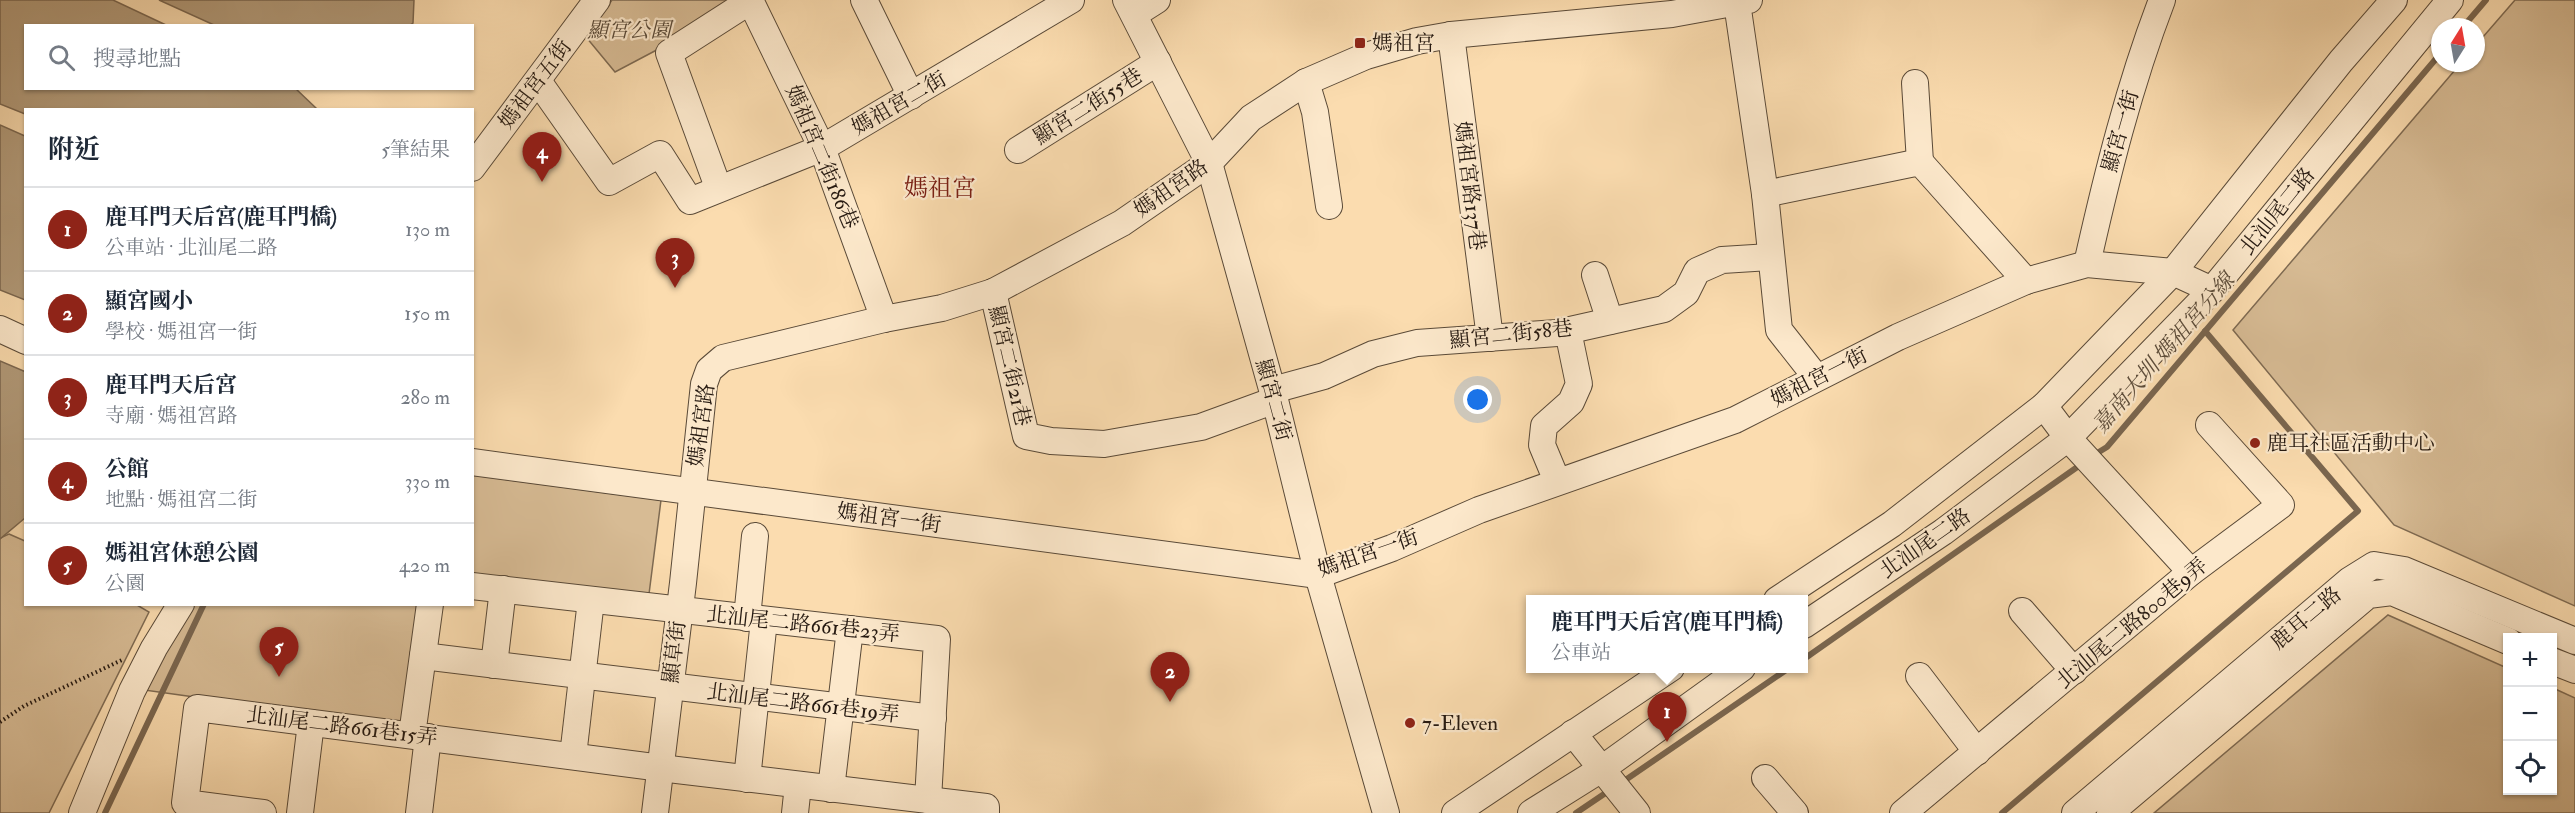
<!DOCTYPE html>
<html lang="zh-TW">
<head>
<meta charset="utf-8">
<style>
  body { margin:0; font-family:"IM FELL Double Pica","Noto Serif TC",serif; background:#f6f6f7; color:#1f2937 }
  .controls { position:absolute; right:18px; bottom:18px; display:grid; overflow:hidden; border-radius:0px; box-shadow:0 2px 4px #0004 }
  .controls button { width:54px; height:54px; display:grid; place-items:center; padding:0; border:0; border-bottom:2px solid #e0e1e3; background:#fff; color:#1f2937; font:30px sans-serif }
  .compass { position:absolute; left:2431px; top:18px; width:54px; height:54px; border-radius:50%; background:#fff; box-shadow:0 2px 4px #0004; rotate:11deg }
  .you { position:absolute; left:1478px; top:400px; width:21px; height:21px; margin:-15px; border:4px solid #fff; border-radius:50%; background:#1a73e8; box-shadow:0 0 0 9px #1a73e833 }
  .badge { display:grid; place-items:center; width:39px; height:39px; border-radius:50%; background:#8f2418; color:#fff; font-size:20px; font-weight:700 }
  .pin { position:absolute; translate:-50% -50px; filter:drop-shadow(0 2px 3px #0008) }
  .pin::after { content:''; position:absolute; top:32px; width:21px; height:18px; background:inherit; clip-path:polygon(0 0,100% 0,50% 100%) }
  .popup { position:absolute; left:1526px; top:595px; width:282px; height:78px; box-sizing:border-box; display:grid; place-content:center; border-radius:0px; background:#fff; filter:drop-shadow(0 2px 4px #0005); font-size:20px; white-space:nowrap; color:#747a83 }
  .popup b { font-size:22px; color:#1f2937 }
  .popup::after { content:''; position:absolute; left:50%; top:100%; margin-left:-12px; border:12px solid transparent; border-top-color:#fff }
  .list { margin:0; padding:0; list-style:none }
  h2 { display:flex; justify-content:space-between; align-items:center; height:78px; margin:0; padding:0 24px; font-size:26px }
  h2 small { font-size:20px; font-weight:400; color:#747a83 }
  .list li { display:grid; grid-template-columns:39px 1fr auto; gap:18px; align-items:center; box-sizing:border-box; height:84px; padding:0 24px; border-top:2px solid #e0e1e3 }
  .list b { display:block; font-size:22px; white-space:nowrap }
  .list p { margin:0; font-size:20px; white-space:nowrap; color:#747a83 }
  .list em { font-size:20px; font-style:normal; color:#747a83 }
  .icon { flex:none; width:33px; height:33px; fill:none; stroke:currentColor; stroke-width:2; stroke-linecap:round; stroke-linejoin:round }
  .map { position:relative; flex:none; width:2575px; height:813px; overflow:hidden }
  .search { position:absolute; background:#fff; box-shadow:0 2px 4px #0004; left:24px; top:24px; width:450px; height:66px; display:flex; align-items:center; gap:15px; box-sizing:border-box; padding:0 21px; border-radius:0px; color:#747a83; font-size:22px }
  .panel { position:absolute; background:#fff; box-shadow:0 2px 4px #0004; left:24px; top:108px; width:450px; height:498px; border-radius:0px }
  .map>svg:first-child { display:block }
  .green { fill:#d7bb94; stroke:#7e6a52; stroke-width:1.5 }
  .water { fill:#b29a79; stroke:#7a664f; stroke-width:1.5 }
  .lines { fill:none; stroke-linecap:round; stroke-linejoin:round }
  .stream { stroke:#7a664f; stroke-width:6 }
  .minor-casing { stroke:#5a4a38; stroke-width:28 }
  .path { stroke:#251911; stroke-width:4; stroke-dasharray:1.5 3; stroke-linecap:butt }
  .minor { stroke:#fce8cb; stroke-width:26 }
  .poi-dot { fill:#8f2418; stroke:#fce8cb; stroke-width:2 }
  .labels { text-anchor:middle; stroke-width:4.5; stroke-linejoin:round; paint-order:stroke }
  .park-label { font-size:21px; font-style:italic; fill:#5a4a38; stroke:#fce8cb }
  .poi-label { font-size:21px; fill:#251911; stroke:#fce8cb; text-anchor:start }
  .street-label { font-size:21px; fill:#251911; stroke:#fce8cb }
  .water-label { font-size:22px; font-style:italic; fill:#5d4d3b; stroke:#fce8cb }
  .quarter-label { font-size:24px; fill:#7a1f14; stroke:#fce8cb }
</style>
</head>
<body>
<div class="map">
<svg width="2575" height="813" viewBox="0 0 2575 813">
  <rect width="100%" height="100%" fill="#fbdcaf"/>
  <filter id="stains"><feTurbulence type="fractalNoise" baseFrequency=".00333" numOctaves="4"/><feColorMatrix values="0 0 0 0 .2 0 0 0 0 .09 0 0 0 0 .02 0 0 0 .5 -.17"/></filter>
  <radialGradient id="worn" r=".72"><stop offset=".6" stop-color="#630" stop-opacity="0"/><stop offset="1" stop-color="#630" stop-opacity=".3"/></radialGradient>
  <g class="green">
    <polygon points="612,0 737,0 668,44 615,72 586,37"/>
    <polygon points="2515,0 2575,0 2575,606 2394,525 2233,330 2461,63 2476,63 2476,45"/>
    <polygon points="473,475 661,500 649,594 473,579"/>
    <polygon points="9,534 25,541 26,604 137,605 149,612 49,813 0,813 0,538"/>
    <polygon points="191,605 420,605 402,726 144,690"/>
    <polygon points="2388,615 2507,668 2508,790 2552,790 2553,688 2575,698 2575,813 2154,813"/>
  </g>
  <g class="water">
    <polygon points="0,0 113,0 166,25 26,26 26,88 296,89 317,109 26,110 25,114 0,104"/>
    <polygon points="159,0 414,0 413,23 410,25 214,25"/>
    <polygon points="0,125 25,136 25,300 0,290"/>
    <polygon points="0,361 26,372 25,518 0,539"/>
  </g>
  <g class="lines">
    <g class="stream">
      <polyline points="2463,27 2486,0"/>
      <polyline points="2094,455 2107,447 2440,54"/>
      <polyline points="1804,659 2083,463"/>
      <polyline points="1621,783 1789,668"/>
      <polyline points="105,813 204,604"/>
      <polyline points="1576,813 1610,790"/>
      <polyline points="2002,813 2358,511 2205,331"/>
    </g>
    <g class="minor-casing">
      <g id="minor">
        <polyline points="750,0 822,148 884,319"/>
        <polyline points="864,0 911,96"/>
        <polyline points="1126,0 1209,163 1275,400 1318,575 1386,813"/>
        <polyline points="1737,3 1765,194 1779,330 1816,377"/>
        <polyline points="1135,14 1157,0"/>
        <polyline points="1451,35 1490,338"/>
        <polyline points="538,81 609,182 660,154 690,201 822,148 1071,0"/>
        <polyline points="1306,82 1315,112 1329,206"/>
        <polyline points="1915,83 1920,162"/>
        <polyline points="1018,150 1158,62"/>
        <polyline points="472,168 597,0"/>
        <polyline points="718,187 669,53 750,1"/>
        <polyline points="1765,194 1920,162 2026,281"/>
        <path d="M 2087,264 C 2107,175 2129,86 2162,0"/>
        <polyline points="1595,275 1610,321"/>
        <polyline points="993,292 1026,436 1051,441 1104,444 1201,427 1275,400"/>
        <polyline points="0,329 26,341"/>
        <polyline points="1273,390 1324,376 1373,354 1417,343 1557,333 1664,309 1686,293 1697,271 1722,260 1770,257"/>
        <polyline points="2044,406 2068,438 2191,572"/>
        <polyline points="472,462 1318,575 1392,548 1479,510 1735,420 1898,337 2026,281 2087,264 2173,272 2212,290"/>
        <polyline points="1557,481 1542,445 1544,426 1571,402 1579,384 1568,331"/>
        <polyline points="472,586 937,639 928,800"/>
        <polyline points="1777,600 1892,524 2044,406 2173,272 2341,61 2394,0"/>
        <polyline points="2022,611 2074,671"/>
        <polyline points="747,618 755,536"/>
        <polyline points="1804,625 1943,532 2068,438 2212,290 2450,0"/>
        <polyline points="423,656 933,718"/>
        <polyline points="2552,661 2575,670"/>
        <polyline points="494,665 503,589"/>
        <polyline points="1919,676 1977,752"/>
        <polyline points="1573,733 1637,813"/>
        <polyline points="412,735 430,604"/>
        <polyline points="573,756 591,600"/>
        <polyline points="1765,778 1795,813"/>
        <polyline points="747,779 764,620"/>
        <polyline points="831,789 850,629"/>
        <polyline points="82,813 132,691 154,648 181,604"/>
        <polyline points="263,813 185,803 197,708 677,770 986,807 986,813"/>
        <polyline points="300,813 311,723"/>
        <polyline points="419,813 428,737"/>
        <polyline points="655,813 683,583 704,384 709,370 723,358 884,319 942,308 993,292 1122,223 1209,163 1251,118 1306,82 1366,56 1417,41 1451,35 1672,14 1749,0"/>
        <polyline points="795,813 798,785"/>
        <polyline points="1455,813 1671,668"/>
        <polyline points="1531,813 1603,768 1742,668"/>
        <polyline points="1903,813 2191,572 2281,505 2209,425"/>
        <polyline points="2075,813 2350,580 2374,565 2404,570 2575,641"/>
        <polyline points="2110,813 2368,595 2392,592 2508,641"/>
      </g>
    </g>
    <polyline class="path" points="0,722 24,706 122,660"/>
    <use href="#minor" class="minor"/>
  </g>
  <g class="poi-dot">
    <rect x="1354" y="37" width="12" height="12" rx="3"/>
    <circle cx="2255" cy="443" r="6"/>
    <circle cx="1410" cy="723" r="6"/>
  </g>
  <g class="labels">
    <g class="park-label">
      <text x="629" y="37">顯宮公園</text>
    </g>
    <g class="poi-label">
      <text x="1372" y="50">媽祖宮</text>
      <text x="2267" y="450">鹿耳社區活動中心</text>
      <text x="1422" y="730">7-Eleven</text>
    </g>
    <g class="street-label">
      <text transform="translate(535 84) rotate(-53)" y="7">媽祖宮五街</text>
      <text transform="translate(899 103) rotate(-30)" y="7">媽祖宮二街</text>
      <text transform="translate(1088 106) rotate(-32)" y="7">顯宮二街55巷</text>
      <text transform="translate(2120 131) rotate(-74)" y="7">顯宮一街</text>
      <text transform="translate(822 157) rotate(67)" y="7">媽祖宮二街186巷</text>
      <text transform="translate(1470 186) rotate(83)" y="7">媽祖宮路137巷</text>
      <text transform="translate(1171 188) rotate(-35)" y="7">媽祖宮路</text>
      <text transform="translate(2277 211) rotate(-51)" y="7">北汕尾二路</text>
      <text transform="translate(1511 334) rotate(-6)" y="7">顯宮二街58巷</text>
      <text transform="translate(1010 366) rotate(77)" y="7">顯宮二街21巷</text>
      <text transform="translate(1819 377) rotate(-27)" y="7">媽祖宮一街</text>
      <text transform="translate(1274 400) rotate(75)" y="7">顯宮二街</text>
      <text transform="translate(701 425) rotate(-82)" y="7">媽祖宮路</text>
      <text transform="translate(889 518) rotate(8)" y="7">媽祖宮一街</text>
      <text transform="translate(1925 543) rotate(-35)" y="7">北汕尾二路</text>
      <text transform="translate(1368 553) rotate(-19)" y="7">媽祖宮一街</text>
      <text transform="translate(2306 618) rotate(-40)" y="7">鹿耳二路</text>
      <text transform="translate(2132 623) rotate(-40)" y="7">北汕尾二路800巷9弄</text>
      <text transform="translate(803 624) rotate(6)" y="7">北汕尾二路661巷23弄</text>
      <text transform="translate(674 652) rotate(-83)" y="7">顯草街</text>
      <text transform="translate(803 703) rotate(7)" y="7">北汕尾二路661巷19弄</text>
      <text transform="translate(342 726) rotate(7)" y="7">北汕尾二路661巷15弄</text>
    </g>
    <g class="water-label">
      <text transform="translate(2163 352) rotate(-49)" y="8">嘉南大圳 媽祖宮分線</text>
    </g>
    <g class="quarter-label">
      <text x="940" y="196">媽祖宮</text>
    </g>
  </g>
  <rect width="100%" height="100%" filter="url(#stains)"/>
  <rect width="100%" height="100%" fill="url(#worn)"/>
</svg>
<div class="controls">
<button>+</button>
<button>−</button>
<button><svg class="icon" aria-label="locate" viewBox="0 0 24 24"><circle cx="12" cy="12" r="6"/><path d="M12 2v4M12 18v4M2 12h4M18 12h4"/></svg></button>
</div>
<svg class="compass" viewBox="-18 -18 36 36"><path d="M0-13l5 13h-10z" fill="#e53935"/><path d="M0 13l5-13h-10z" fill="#747a83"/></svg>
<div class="you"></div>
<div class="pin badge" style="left:1667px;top:742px">1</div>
<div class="popup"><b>鹿耳門天后宮(鹿耳門橋)</b>公車站</div>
<div class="pin badge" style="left:1170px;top:702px">2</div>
<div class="pin badge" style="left:675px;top:288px">3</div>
<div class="pin badge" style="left:542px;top:182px">4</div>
<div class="pin badge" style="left:279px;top:677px">5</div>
<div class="search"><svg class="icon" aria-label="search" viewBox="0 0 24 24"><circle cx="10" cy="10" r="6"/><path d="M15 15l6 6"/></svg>搜尋地點</div>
<section class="panel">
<h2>附近<small>5筆結果</small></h2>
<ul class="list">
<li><span class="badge">1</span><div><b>鹿耳門天后宮(鹿耳門橋)</b><p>公車站 · 北汕尾二路</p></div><em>130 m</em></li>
<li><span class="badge">2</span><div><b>顯宮國小</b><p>學校 · 媽祖宮一街</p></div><em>150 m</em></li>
<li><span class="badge">3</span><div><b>鹿耳門天后宮</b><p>寺廟 · 媽祖宮路</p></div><em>280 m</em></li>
<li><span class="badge">4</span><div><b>公館</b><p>地點 · 媽祖宮二街</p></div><em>330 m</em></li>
<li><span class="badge">5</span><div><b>媽祖宮休憩公園</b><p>公園</p></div><em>420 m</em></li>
</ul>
</section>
</div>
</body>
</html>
